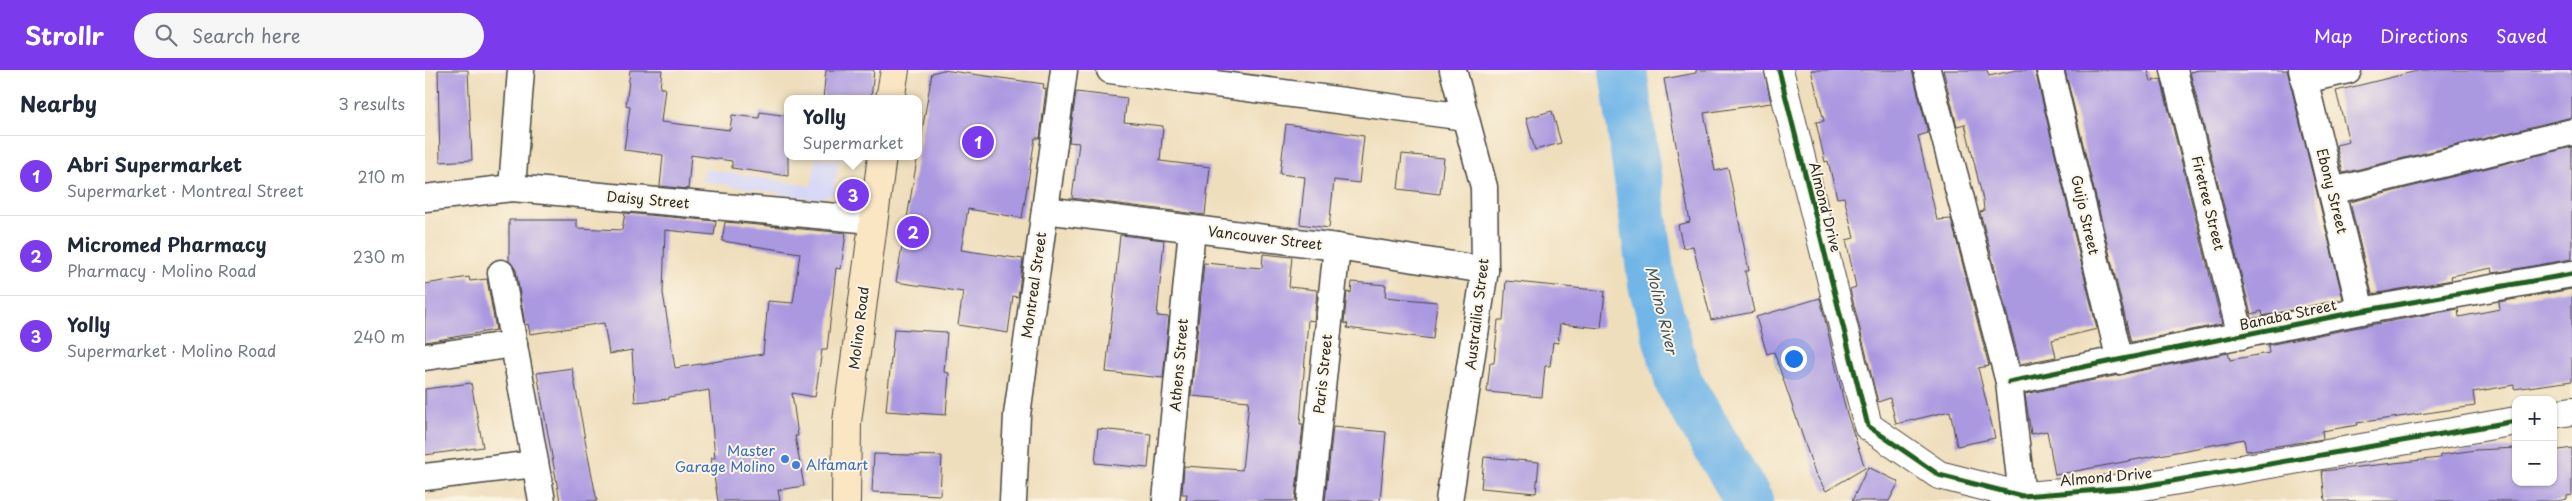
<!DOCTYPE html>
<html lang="en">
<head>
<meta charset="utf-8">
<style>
  body { margin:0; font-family:"Playpen Sans",sans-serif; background:#f6f6f7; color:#1f2937 }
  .controls { position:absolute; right:15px; bottom:15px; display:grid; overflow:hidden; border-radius:10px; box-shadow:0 1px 4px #0004 }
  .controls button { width:45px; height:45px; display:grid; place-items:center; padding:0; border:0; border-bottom:1px solid #e0e1e3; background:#fff; color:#1f2937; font:25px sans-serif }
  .you { position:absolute; left:1368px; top:288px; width:18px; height:18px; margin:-12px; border:4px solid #fff; border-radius:50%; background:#1a73e8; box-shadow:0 0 0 8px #1a73e833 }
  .badge { display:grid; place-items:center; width:32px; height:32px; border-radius:50%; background:#7c3aed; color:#fff; font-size:16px; font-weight:700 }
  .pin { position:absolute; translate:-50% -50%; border:2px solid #fff; box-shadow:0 1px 5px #0006 }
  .popup { position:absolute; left:359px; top:25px; width:138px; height:65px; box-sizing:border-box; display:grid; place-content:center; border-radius:10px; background:#fff; filter:drop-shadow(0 1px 4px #0005); font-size:16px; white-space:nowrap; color:#747a83 }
  .popup b { font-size:19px; color:#1f2937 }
  .popup::after { content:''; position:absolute; left:50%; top:100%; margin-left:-10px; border:10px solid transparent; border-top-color:#fff }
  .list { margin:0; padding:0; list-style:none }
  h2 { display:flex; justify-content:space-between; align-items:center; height:65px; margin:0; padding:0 20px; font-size:21px }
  h2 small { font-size:16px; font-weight:400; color:#747a83 }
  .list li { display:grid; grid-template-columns:32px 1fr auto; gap:15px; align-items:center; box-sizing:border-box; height:80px; padding:0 20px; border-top:1px solid #e0e1e3 }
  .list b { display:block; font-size:19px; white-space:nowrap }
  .list p { margin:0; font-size:16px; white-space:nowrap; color:#747a83 }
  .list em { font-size:16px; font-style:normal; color:#747a83 }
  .icon { flex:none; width:28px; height:28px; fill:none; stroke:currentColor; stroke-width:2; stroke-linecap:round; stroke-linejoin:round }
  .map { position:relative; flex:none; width:2147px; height:431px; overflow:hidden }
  header { display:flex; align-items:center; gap:30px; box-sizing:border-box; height:70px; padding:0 25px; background:#7c3aed; color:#fff }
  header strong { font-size:24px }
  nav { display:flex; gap:28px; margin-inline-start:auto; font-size:18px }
  .search { width:350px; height:45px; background:#f6f6f7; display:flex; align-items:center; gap:12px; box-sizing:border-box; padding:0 18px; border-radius:28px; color:#747a83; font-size:19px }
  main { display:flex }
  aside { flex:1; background:#fff }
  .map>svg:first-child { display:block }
  .built { fill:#d6d7f8 }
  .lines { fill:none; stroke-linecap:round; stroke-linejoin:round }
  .river { stroke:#72b6e8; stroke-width:48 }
  .building { fill:#aa98e1 }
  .minor-casing { stroke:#484641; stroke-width:29 }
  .tertiary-casing { stroke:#484641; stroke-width:30 }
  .secondary-casing { stroke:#484641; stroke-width:30 }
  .minor { stroke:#fff; stroke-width:26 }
  .tertiary { stroke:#fff; stroke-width:28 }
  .secondary { stroke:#fbe6c3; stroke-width:28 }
  .cycleway-casing { stroke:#fcf5e5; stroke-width:8 }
  .cycleway { stroke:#1b5e20; stroke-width:5 }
  .shop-dot { fill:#3f7fe0; stroke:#fcf5e5; stroke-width:2 }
  .labels { text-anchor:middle; stroke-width:4; stroke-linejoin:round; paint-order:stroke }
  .street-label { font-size:14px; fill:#2b2b2b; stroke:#fcf5e5 }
  .shop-label { font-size:14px; fill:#366cbe; stroke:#fcf5e5; text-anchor:end }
  .water-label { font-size:15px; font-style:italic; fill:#405564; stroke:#fcf5e5 }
</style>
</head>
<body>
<header>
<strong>Strollr</strong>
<div class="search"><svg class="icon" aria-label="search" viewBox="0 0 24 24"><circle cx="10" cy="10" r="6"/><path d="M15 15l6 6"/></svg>Search here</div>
<nav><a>Map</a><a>Directions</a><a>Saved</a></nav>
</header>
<main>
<aside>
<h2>Nearby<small>3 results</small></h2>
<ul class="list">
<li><span class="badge">1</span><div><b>Abri Supermarket</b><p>Supermarket · Montreal Street</p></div><em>210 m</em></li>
<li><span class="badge">2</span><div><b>Micromed Pharmacy</b><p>Pharmacy · Molino Road</p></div><em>230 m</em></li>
<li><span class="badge">3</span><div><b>Yolly</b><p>Supermarket · Molino Road</p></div><em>240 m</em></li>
</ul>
</aside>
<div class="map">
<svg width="2147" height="431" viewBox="0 0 2147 431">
  <rect width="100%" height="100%" fill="#fcf5e5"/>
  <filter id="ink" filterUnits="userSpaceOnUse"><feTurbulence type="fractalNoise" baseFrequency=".02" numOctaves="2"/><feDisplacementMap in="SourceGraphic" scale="10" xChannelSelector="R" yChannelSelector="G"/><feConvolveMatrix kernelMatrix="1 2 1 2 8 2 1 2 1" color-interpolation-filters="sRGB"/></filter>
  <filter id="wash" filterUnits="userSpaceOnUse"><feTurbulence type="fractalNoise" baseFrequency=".0096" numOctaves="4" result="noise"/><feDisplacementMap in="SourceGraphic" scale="20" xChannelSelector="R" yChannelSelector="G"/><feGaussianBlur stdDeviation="1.12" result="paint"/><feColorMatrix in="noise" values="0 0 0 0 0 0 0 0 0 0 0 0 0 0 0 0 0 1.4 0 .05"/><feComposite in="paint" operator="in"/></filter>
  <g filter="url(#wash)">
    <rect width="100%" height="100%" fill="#efdebc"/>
    <polygon class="built" points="391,87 414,90 408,124 391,129 277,111 279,99 386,116"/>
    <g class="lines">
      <polyline class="river" points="1198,0 1227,215 1254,313 1324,431"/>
    </g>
    <g id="blocks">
      <g class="building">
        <polygon points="13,0 43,0 47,90 15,92"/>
        <polygon points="205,0 237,0 235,18 240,18 236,52 305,60 307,45 334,48 335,42 363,46 363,106 307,98 307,91 266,85 263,119 235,116 238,85 199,80 205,37 201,36"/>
        <polygon points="401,0 449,0 446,29 398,29"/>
        <polygon points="518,0 619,14 618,18 621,19 615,68 610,68 597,148 543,139 536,180 598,189 593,227 588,226 583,263 533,255 538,222 471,212 507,3"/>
        <polygon points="1271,0 1339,0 1346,33 1279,43 1290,101 1303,98 1324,201 1320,201 1329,242 1286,250 1268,176 1258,178 1253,155 1265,152 1239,9 1271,3"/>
        <polygon points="1386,0 1487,0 1503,63 1493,66 1512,150 1526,149 1564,296 1553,298 1570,368 1532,376 1525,341 1471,354 1465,328 1453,332 1425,219 1431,217 1421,170 1429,168 1419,127 1412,128 1403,91 1400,92 1391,52 1399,51"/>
        <polygon points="1518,0 1562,0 1564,6 1591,0 1610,0 1672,259 1627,270 1631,287 1595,294 1555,142 1559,141 1558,130 1540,54 1532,56"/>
        <polygon points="1640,0 1723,0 1726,11 1736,9 1797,254 1706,272"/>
        <polygon points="1774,0 1862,0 1918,229 1838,246 1837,241 1826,244 1765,2"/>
        <polygon points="1996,0 2147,0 2147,47 1918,103 1911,75 1924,72 1911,21"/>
        <polygon points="651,22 702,28 699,52 738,56 735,91 785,97 780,145 647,128 654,73 644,72"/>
        <polygon points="1127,41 1136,73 1110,80 1101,48"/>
        <polygon points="861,54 939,66 934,113 909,110 904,158 875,154 880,107 855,104"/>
        <polygon points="2147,77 2147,189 2068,203 2067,198 2026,206 2027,210 1947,224 1925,132"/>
        <polygon points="977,84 1019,88 1015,124 973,119"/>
        <polygon points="200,143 291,151 289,165 240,160 238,223 250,298 338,284 343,231 368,233 375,183 297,171 300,152 421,163 416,199 411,198 402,280 397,280 390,327 367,323 373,366 370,366 379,416 353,420 355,431 293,431 286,388 290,388 284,320 244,327 244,329 210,332 207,280 184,284 179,253 105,264 103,254 100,255 91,200 84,191 84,150 152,150 152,158 197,160"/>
        <polygon points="695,165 739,170 732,246 744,247 738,308 681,302"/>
        <polygon points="838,184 867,187 864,217 892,220 889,251 883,250 875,354 878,354 870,431 761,431 762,424 757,424 759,396 817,400 824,331 766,326 779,193 837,198"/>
        <polygon points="44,207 45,211 62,209 71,260 0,272 0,214"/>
        <polygon points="1081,211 1180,221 1176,258 1135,254 1133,273 1128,272 1125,296 1120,296 1117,327 1062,322 1065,293 1069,293 1073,250 1078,250"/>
        <polygon points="927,212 961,215 960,227 1012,232 1008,269 922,258 923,254 919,253 922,222 926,223"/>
        <polygon points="2147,219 2147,311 2089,319 2089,315 2048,322 2050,336 1932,353 1933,355 1897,361 1898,369 1821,381 1819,369 1630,405 1622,361 1606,364 1600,324 1803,283 1805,290 1844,283 1843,275 1939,256 2033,239 2034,247 2075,239 2074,232"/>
        <polygon points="1395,228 1421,341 1440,398 1401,421 1390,403 1349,282 1342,284 1331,247"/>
        <polygon points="469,259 522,262 519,302 524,303 521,345 461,341"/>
        <polygon points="147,298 164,391 172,431 135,431 112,303"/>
        <polygon points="46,313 58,377 0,385 0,319"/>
        <polygon points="908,357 961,362 955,431 900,431"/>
        <polygon points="673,359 726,364 723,398 670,393"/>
        <polygon points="2091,378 2091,412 2128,412 2128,381 2147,378 2147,425 2142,426 2142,429 2132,431 1900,431 1897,401 2015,388 2015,385 2051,380"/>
        <polygon points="449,384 517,386 515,425 447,422"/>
        <polygon points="1059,387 1114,392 1111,423 1056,418"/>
        <polygon points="1443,397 1474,412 1464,431 1427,431"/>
      </g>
    </g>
  </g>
  <g filter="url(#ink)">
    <use href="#blocks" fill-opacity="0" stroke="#484641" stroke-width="1"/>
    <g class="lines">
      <g class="minor-casing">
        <g id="minor">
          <polyline points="685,0 1040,47"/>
          <polyline points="1502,0 1584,312 1597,426"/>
          <polyline points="1625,0 1695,291"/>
          <polyline points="1749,0 1816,266"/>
          <polyline points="1877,0 1936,241"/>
          <polyline points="1879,10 1923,0"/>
          <polyline points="87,118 96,0"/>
          <polyline points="1907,121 2147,62"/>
          <polyline points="0,128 87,118 447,150"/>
          <polyline points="620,140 912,177 1060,200"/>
          <polyline points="76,203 117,431"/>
          <polyline points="0,287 89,274"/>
          <polyline points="1584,312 1936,241 2147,204"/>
          <polyline points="0,407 110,394"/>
          <polyline points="588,431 592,345 639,0"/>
          <polyline points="741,431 767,159"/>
          <polyline points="885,431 912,177"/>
          <polyline points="1024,431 1060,200 1059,117 1028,0"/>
        </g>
      </g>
      <g class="tertiary-casing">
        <g id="tertiary">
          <polyline points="1354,0 1443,356 1514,405 1597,426 1713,417 2091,351"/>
          <polyline points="2128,344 2147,341"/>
        </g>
      </g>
      <g class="secondary-casing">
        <g id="secondary">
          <polyline points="465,29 470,0"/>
          <polyline points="421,431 422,352 457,86"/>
        </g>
      </g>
      <use href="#minor" class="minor"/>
      <use href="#tertiary" class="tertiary"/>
      <use href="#secondary" class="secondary"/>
      <g class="cycleway-casing">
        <g id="cycleway">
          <polyline points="1354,0 1443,356 1514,405 1597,426 1713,417 2091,351"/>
          <polyline points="1584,312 1936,241 2147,204"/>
        </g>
      </g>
      <use href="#cycleway" class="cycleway"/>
    </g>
  </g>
  <g class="shop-dot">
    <circle cx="360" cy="389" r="5"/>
    <circle cx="371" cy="395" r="5"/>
  </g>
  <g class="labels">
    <g class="street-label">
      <text transform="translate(1907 121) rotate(76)" y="5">Ebony Street</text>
      <text transform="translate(223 130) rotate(5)" y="5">Daisy Street</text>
      <text transform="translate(1783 133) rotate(76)" y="5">Firetree Street</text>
      <text transform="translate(1400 137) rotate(76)" y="5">Almond Drive</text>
      <text transform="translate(1660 145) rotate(77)" y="5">Guijo Street</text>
      <text transform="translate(840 168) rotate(7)" y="5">Vancouver Street</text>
      <text transform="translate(609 215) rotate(-82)" y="5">Montreal Street</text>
      <text transform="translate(1052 244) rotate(-83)" y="5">Austrailia Street</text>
      <text transform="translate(1863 245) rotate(-12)" y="5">Banaba Street</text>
      <text transform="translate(434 258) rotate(-83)" y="5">Molino Road</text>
      <text transform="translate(754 295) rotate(-85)" y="5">Athens Street</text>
      <text transform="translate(898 304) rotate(-84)" y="5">Paris Street</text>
      <text transform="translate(1681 407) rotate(-5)" y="5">Almond Drive</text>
    </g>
    <g class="shop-label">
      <text x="350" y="386">Master<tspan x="350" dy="16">Garage Molino</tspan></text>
      <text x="381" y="400" text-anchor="start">Alfamart</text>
    </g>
    <g class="water-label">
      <text transform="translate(1236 240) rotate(76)" y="5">Molino River</text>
    </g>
  </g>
</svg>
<div class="controls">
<button>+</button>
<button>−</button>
</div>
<div class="you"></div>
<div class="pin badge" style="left:553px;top:72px">1</div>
<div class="pin badge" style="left:488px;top:162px">2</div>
<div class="pin badge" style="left:428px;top:125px">3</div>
<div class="popup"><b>Yolly</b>Supermarket</div>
</div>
</main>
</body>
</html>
